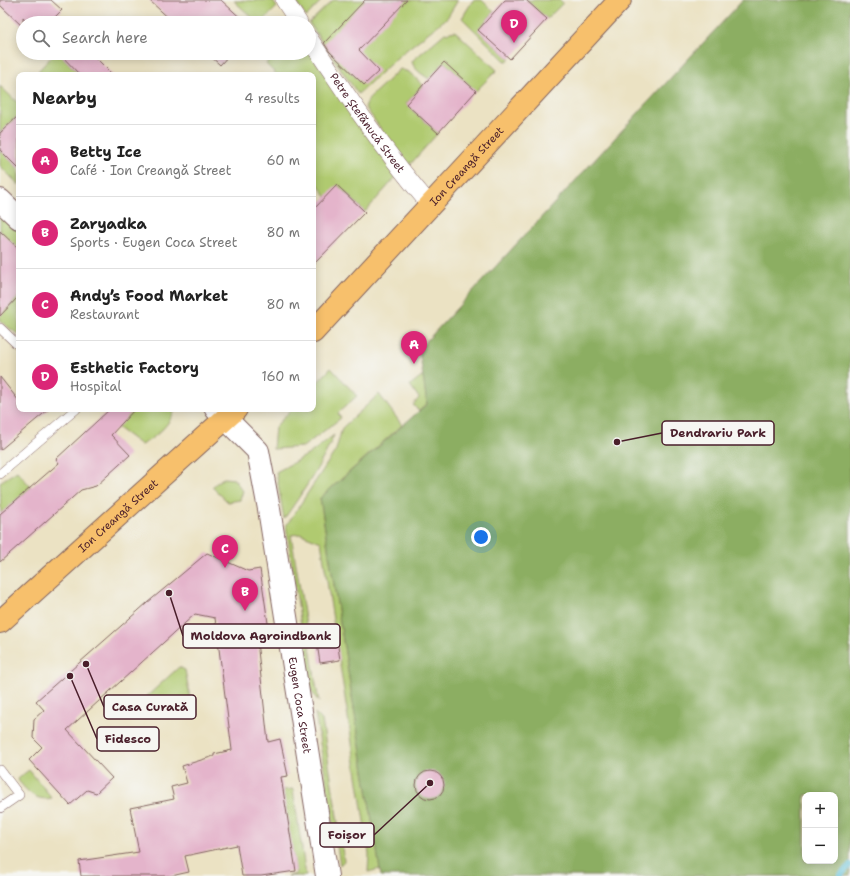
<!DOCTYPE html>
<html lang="en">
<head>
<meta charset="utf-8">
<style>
  body { margin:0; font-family:"Shantell Sans",sans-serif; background:#f2f2f2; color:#222 }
  .controls { position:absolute; right:12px; bottom:12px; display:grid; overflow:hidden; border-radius:8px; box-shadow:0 2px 10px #0003 }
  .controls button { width:36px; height:36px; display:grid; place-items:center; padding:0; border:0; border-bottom:1px solid #e0e0e0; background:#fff; color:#222; font:20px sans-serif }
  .you { position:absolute; left:481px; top:537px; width:14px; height:14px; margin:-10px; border:3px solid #fff; border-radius:50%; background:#1a73e8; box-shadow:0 0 0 6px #1a73e833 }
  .badge { display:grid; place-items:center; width:26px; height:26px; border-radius:50%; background:#db2777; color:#fff; font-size:13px; font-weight:700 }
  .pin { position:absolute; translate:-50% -33px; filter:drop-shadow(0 1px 2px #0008) }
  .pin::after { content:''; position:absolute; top:21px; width:14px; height:12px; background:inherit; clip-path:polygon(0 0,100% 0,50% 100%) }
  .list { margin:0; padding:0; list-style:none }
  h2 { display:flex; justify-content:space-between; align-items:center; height:52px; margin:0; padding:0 16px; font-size:17px }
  h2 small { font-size:13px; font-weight:400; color:#767676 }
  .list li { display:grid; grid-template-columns:26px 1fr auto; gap:12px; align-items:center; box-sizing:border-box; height:72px; padding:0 16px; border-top:1px solid #e0e0e0 }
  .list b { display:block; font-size:15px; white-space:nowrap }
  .list p { margin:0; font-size:13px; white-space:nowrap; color:#767676 }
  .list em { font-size:13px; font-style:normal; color:#767676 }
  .icon { flex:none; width:22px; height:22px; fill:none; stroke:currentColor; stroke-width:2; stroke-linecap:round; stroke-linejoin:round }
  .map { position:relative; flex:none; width:850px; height:876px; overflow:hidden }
  .search { position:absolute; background:#fff; box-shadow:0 2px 10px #0003; left:16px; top:16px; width:300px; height:44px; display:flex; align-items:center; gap:10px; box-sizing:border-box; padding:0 14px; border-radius:22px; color:#767676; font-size:15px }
  .panel { position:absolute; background:#fff; box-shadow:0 2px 10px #0003; left:16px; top:72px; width:300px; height:340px; border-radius:8px }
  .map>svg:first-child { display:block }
  .green { fill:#b0ca70; stroke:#7d744e }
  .forest { fill:#8cae62; stroke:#6b6646; fill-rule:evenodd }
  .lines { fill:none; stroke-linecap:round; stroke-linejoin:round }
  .stream { stroke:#5abdd8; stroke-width:6 }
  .building { fill:#e4b4cb }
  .service-casing { stroke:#826360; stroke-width:10 }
  .minor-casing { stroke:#826360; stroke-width:18 }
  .tertiary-casing { stroke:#826360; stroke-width:24 }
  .primary-casing { stroke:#826360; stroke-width:24 }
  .service { stroke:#fff; stroke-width:9 }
  .minor { stroke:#fff; stroke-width:17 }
  .tertiary { stroke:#fff; stroke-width:22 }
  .primary { stroke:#f7c06c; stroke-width:22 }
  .labels { text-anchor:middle; stroke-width:3; stroke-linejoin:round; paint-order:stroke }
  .street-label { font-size:11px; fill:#4a1f2b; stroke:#f6f6f2 }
  .leader { fill:none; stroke:#4a1f2b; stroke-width:1.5 }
  .callout-dot { fill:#4a1f2b; stroke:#f6f6f2; stroke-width:1.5 }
  .callout { fill:#f6f6f2; stroke:#4a1f2b; stroke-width:1.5 }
  .callout-label { font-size:12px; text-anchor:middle; font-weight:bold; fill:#4a1f2b }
</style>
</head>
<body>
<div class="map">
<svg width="850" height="876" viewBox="0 0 850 876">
  <rect width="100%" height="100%" fill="#f6f6f2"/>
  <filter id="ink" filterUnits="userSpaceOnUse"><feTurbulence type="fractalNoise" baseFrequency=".025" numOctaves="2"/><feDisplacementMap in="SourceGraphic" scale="8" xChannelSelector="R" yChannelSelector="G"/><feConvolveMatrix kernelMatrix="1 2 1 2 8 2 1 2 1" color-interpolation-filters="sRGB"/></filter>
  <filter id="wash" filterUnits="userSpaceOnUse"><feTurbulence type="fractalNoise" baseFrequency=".012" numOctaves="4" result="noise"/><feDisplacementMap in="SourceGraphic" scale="16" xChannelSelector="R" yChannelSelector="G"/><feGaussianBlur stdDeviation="0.9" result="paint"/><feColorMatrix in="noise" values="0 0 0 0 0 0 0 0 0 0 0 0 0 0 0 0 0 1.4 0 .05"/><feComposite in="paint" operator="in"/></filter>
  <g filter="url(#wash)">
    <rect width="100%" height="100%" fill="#ebe2c3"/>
    <g class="green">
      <polygon points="272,0 277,7 261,23 258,23 234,1"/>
      <polygon points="295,0 322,0 306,17"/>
      <polygon points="333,0 458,0 447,18 400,55 358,94 309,23"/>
      <polygon points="473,0 482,0 494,12 478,30 510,59 506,62 462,18"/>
      <polygon points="526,0 560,0 563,3 547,19"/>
      <path d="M 455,31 L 497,70 L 476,91 L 444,62 L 429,79 C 422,74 413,69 412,61 L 445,33 Z"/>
      <polygon points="55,53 59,53 80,75 42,75 38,71"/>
      <polygon points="274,53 309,53 341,94 396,177 365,212 338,185 326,197 318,184 313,185 313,75 277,75 266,64"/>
      <polygon points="400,69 409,72 423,85 406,104 438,133 408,167 365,107 369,98"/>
      <polygon points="0,86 19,104 19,115 0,133"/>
      <polygon points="0,150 19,169 19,185 0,166"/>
      <polygon points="0,214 19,231 19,249 0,233"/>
      <polygon points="19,296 19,335 0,321 0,304 6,310"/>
      <polygon points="331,368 357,396 338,413 341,418 303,447 273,449 275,427 292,409 313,409 313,387"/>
      <polygon points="423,375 427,404 419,411 413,405 419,398 410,385"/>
      <polygon points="379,394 402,425 320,498 380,869 368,872 369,854 321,542 301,534 291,535 319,702 311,691 286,526 336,450 342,428"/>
      <path d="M 135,409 L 175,409 C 171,424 155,438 141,445 L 111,423 L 126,418 Z"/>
      <path d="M 334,435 C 322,464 303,492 284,519 L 276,472 L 309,454 Z"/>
      <polygon points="17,471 31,487 1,514 0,482"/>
      <polygon points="224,478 234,479 243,491 240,500 228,502 212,487 220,480"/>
      <polygon points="179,667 185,670 190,698 186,704 151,716 145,711 141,704 144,699"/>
      <polygon points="315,713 322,720 344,861 340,865"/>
      <path d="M 29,770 L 52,798 C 35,802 27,791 17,779 Z"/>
      <polygon points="293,789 306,876 288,876 296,874 283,790"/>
    </g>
    <path class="forest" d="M 743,0 L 850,0 L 850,876 L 381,876 L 320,498 L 427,404 L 419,349 ZM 805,795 L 835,795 L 835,861 L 805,861 Z"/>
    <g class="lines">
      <polyline class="stream" points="840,876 850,865"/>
    </g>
    <g id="blocks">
      <g class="building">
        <polygon points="0,0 51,0 62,10 49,23 29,23 23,17 23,27 0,5"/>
        <polygon points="149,0 221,0 246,23 174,23"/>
        <polygon points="365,0 407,0 359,50 379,71 364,85 329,51 324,43"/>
        <polygon points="505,0 526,0 547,19 510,59 478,30"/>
        <polygon points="59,53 91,53 113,75 80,75"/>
        <polygon points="207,53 231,53 220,65"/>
        <polygon points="444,62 476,91 438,133 406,104"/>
        <polygon points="19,115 19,169 0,150 0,133"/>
        <polygon points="337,185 365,212 313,265 313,210"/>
        <polygon points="0,231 19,249 19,296 0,316"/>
        <polygon points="0,377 19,401 19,409 49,409 0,450"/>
        <polygon points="110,409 135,409 111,435 130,455 96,486 81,490 0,562 0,514 59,463 56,459"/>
        <polygon points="207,553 248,571 260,569 269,630 256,632 268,742 280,739 288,776 281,777 296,871 261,876 242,876 237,845 185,856 189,872 171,876 81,876 79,861 139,852 130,808 174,799 171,787 187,783 182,766 214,756 214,754 232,750 215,618 195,614 67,730 112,778 96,793 87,790 70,805 29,760 42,747 33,738 34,719 44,710 36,701 147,603"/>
        <polygon points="337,640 340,660 320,663 317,643"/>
        <circle cx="430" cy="785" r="14"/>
      </g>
    </g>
  </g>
  <g filter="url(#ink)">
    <use href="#blocks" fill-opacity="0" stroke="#826360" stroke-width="1"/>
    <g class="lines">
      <g class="service-casing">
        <g id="service">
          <polyline points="0,328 19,346"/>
          <polyline points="0,474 76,409"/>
          <polyline points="0,770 19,795 0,808"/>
        </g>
      </g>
      <g class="minor-casing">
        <g id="minor">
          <polyline points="284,0 299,23"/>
          <path id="s1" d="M 309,38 C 347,96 385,152 430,205"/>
        </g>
      </g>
      <g class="tertiary-casing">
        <g id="tertiary">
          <polyline points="0,200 19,218"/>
          <path id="s2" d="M 216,409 L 258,451 L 269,509 L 327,876"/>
        </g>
      </g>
      <g class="primary-casing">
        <g id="primary">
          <path id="s3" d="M 313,332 L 620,0"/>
          <path id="s4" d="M 0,622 L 236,409"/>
        </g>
      </g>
      <use href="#service" class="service"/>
      <use href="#minor" class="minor"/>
      <use href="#tertiary" class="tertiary"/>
      <use href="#primary" class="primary"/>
    </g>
  </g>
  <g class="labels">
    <g class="street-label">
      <text dy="4" stroke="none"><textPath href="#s1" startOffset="103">Petre Ștefănucă Street</textPath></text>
      <text dy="4" stroke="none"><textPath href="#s3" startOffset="226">Ion Creangă Street</textPath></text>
      <text dy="4" stroke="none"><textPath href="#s4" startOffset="159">Ion Creangă Street</textPath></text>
      <text dy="4" stroke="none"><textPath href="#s2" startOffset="317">Eugen Coca Street</textPath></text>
    </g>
  </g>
  <path class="leader" d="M617 442L662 433M169 593L183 636M86 664L104 707M70 676L97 739M430 783L374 835"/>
  <g class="callout-dot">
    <circle cx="617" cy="442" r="4"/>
    <circle cx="169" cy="593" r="4"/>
    <circle cx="86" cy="664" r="4"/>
    <circle cx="70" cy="676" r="4"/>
    <circle cx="430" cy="783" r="4"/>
  </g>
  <g class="callout">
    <rect x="662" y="421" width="112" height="24" rx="4"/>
    <rect x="183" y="624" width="157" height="24" rx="4"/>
    <rect x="104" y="695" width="92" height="24" rx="4"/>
    <rect x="97" y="727" width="62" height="24" rx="4"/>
    <rect x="320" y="823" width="54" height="24" rx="4"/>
  </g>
  <g class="callout-label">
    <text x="718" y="437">Dendrariu Park</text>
    <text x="261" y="640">Moldova Agroindbank</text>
    <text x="150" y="711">Casa Curată</text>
    <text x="128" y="743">Fidesco</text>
    <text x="347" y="839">Foișor</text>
  </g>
</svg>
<div class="controls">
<button>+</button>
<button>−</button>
</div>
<div class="you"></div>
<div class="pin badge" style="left:414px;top:364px">A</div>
<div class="pin badge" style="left:245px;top:611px">B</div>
<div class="pin badge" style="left:225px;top:568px">C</div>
<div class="pin badge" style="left:514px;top:43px">D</div>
<div class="search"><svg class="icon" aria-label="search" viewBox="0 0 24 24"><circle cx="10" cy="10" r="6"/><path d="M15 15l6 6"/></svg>Search here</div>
<section class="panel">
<h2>Nearby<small>4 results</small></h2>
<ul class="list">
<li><span class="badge">A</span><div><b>Betty Ice</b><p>Café · Ion Creangă Street</p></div><em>60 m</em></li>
<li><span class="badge">B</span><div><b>Zaryadka</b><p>Sports · Eugen Coca Street</p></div><em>80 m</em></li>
<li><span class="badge">C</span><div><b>Andy’s Food Market</b><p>Restaurant</p></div><em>80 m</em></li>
<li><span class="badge">D</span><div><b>Esthetic Factory</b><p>Hospital</p></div><em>160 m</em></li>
</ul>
</section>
</div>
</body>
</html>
